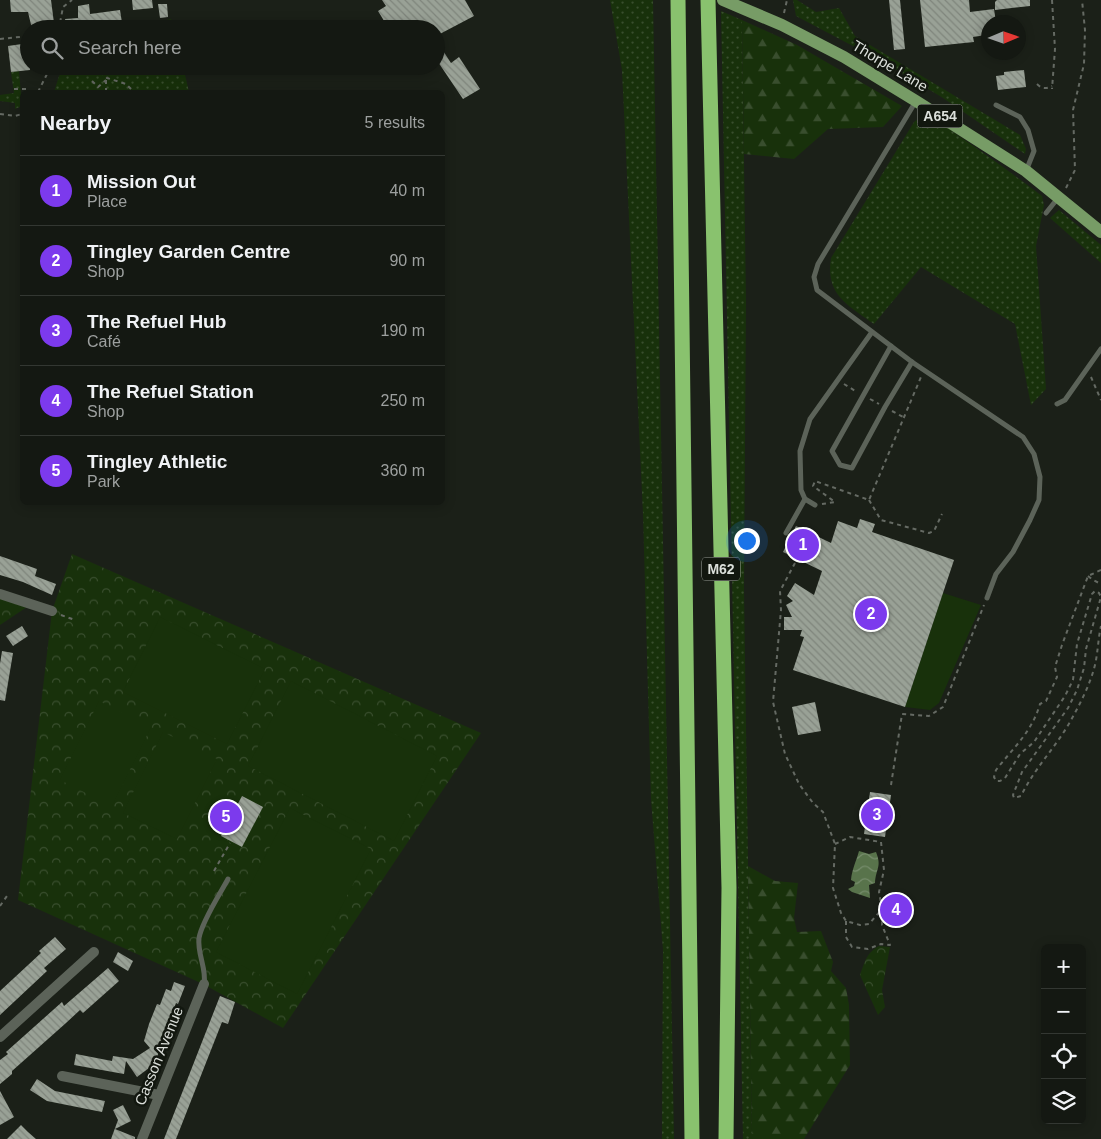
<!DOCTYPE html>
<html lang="en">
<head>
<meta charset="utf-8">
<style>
  body { margin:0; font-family:Arial,sans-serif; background:#212520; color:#f1f3f6 }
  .controls { position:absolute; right:15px; bottom:15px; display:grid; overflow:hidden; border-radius:8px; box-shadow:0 2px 12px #0003 }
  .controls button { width:45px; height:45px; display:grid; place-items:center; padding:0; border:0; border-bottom:1px solid #333732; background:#141812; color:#f1f3f6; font:25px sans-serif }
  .compass { position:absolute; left:981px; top:15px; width:45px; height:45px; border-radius:50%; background:#141812; box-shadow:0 2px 12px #0003; rotate:88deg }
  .you { position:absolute; left:746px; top:540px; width:18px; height:18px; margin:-12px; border:4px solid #fff; border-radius:50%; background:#1a73e8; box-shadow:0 0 0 8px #1a73e833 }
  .badge { display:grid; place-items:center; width:32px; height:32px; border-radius:50%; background:#7c3aed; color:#fff; font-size:16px; font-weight:700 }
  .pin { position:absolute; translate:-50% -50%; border:2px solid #fff; box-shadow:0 1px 5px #0006 }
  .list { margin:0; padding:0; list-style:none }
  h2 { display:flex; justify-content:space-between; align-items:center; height:65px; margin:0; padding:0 20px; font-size:21px }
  h2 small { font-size:16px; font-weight:400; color:#9da09f }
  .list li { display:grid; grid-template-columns:32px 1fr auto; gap:15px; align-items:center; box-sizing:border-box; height:70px; padding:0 20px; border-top:1px solid #333732 }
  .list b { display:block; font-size:19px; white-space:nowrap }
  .list p { margin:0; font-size:16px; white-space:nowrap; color:#9da09f }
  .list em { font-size:16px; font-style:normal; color:#9da09f }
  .icon { flex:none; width:28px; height:28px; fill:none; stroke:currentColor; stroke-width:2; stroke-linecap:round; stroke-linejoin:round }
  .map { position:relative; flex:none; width:1101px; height:1139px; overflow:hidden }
  .search { position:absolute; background:#141812; box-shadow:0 2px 12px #0003; left:20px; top:20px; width:425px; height:55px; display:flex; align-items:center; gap:12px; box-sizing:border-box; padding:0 18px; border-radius:28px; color:#9da09f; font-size:19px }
  .panel { position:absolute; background:#141812; box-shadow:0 2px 12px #0003; left:20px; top:90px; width:425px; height:415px; border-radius:8px }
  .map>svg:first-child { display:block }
  .grass { fill:url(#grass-dots) }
  .forest { fill:url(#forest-firs) }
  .park { fill:url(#park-crowns) }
  .garden { fill:#18310b }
  .water { fill:url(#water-waves) }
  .building { fill:url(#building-back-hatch) }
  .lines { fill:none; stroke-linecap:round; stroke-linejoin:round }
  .path { stroke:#656a63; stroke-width:2; stroke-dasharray:4 4; stroke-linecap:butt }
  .service { stroke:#5c6359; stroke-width:5 }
  .minor { stroke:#5c6359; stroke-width:10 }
  .primary { stroke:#779c66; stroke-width:12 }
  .motorway { stroke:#89c26e; stroke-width:15 }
  .labels { text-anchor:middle; stroke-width:5; stroke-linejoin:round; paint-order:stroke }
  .shield { fill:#12170f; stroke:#9fa39d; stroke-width:1 }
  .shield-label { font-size:14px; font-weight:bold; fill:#dbdfda }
  .street-label { font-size:15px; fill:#dbdfda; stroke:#12170f }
</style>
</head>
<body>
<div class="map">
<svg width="1101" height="1139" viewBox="0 0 1101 1139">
  <defs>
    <pattern id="grass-dots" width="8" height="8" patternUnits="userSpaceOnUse" patternTransform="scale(1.25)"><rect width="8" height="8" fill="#18310b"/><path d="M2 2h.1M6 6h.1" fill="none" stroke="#394e2e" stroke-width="1.8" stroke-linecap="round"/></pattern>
    <pattern id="forest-firs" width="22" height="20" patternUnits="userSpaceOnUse" patternTransform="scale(1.25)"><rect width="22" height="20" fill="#18310b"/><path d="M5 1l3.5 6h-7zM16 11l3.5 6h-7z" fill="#394e2e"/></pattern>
    <pattern id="park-crowns" width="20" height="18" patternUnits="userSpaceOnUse" patternTransform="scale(1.25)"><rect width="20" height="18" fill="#18310b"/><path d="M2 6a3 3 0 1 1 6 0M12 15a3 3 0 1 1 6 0" fill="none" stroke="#394e2e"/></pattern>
    <pattern id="water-waves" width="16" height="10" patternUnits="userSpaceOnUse" patternTransform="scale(1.25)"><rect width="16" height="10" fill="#58734b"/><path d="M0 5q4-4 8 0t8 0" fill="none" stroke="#778d6d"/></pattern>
    <pattern id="building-back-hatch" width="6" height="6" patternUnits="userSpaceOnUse" patternTransform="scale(1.25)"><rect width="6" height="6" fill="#99a196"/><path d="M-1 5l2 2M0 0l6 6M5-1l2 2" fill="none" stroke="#7f857c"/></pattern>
  </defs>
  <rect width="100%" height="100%" fill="#1b2018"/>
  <g class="grass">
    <polygon points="610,0 653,0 674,1139 662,1139 663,950 651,799 643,514 622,70"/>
    <polygon points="793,0 797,0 816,12 839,8 855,36 1020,135 1026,149 1025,154 943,98 887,64 796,16"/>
    <polygon points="721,11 742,20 746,302 744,589 752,1139 743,1139"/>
    <polygon points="171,19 173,29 125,29"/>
    <polygon points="67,66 183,66 189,92 54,92 59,76"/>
    <polygon points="19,71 22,106 15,109 15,103 0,101 0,95 14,93 11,72"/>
    <path d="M 925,117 C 938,118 951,131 962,138 C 989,157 1016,176 1042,196 L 1044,205 L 1036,246 L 1046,389 L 1031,405 L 1015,324 L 921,267 L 874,324 C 848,305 825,295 831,258 L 914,122 L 919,118 Z"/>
    <polygon points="1059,210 1101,245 1101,263 1050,218"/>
  </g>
  <g class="forest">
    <polygon points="742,20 797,45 902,106 883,127 828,129 794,159 744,154"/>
    <polygon points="748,866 775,881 798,883 794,918 797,932 821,931 833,962 831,971 846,988 849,1005 850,1065 804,1139 752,1139"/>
  </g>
  <g class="park">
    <polygon points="72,554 481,733 283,1028 203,984 18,900 52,611"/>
    <polygon points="0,594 30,605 0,625"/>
    <path d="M 879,946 L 890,947 L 882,990 L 885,1007 L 878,1015 L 860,975 C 865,962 866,953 879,946 Z"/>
  </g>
  <g class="garden">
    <polygon points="943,593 981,605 939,703 930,710 905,707"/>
    <polygon points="160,617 265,669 227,744 123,692"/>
    <polygon points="291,681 437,756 394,841 248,766"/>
    <polygon points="99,701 151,727 112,806 60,780"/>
    <polygon points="163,732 217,759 177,839 123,813"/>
    <polygon points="290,808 371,849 297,994 216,952"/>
  </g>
  <path class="water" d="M 859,851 L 869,854 L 876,852 C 882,867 876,868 875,883 L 869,885 L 870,898 L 852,892 L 848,889 L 854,886 L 855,882 L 851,880 C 852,869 856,862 859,851 Z"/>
  <g class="building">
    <polygon points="10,0 51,0 54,23 39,29 32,29 28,12 11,12"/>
    <polygon points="132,0 152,0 153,8 133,10"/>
    <polygon points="382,0 465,0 474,16 436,36 436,29 389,29 378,11 386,6"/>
    <polygon points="889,0 900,0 905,49 894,50"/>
    <polygon points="920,0 969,0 970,12 994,9 996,22 988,22 988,32 986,33 986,35 973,37 974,42 925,47"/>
    <polygon points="997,0 1030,0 1030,6 995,10 995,2"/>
    <polygon points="89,4 90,14 120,10 123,29 66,29 65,19 78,18 78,6"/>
    <polygon points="158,4 167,4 168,17 160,18"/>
    <polygon points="436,40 451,63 459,57 480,89 463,99 436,59"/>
    <polygon points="29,43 30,70 11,72 8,46"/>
    <polygon points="1024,70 1026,87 998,90 996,76 1004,75 1004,72"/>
    <polygon points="860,519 875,524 872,532 954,560 905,707 793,670 804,637 800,636 802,630 784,630 784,617 792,617 786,605 793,601 787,596 795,583 814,595 822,571 783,552 796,526 831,543 838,521 857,528"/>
    <polygon points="0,556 37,569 35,576 56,584 52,595 23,582 0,575"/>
    <polygon points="22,626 28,636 13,646 6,636"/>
    <polygon points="2,651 13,653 5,701 0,700 0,664"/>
    <polygon points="815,702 821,731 798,735 792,707"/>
    <polygon points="870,792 891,795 885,837 864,834"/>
    <polygon points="242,796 263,807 242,847 221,836"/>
    <polygon points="55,937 66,949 44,968 47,971 0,1015 0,991 41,953 39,951"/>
    <polygon points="118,952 133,961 128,971 113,962"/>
    <polygon points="108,968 119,981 83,1013 80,1010 66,1023 12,1071 12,1074 0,1084 0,1060 8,1054 6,1052 62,1002 64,1006"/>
    <polygon points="174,982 185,986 178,1004 176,1003 163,1037 164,1037 156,1060 157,1062 137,1077 126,1061 124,1074 74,1065 76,1054 112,1061 113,1056 133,1059 150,1048 144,1041 149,1024 157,1004 160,1005 166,989 171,991"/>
    <polygon points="220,996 235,1002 228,1024 222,1022 176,1139 164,1139"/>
    <polygon points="37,1079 55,1091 105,1101 102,1112 47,1101 30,1090"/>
    <polygon points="0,1091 14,1117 0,1125"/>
    <polygon points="123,1105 131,1121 115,1129 135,1137 135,1139 111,1139 118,1120 113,1110"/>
    <polygon points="21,1125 28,1132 36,1139 7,1139"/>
  </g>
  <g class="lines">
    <g class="path">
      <polyline points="1052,0 1055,49 1052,89"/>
      <polyline points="784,13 787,0"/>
      <polyline points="56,29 60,23 63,7 72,0"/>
      <polyline points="0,39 29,36"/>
      <polyline points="95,66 107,78 126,84 134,92"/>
      <polyline points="106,80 106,92"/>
      <polyline points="92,81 98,87 106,80"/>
      <path d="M 1037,84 C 1042,89 1046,89 1052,86"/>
      <polyline points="14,89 29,89"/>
      <polyline points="38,92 47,74 57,66"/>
      <polyline points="0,114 15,116 22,114"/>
      <polyline points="1066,188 1075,170 1073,110 1084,64 1085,30 1082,0"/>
      <polyline points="1091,377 1101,400"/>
      <polyline points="844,384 857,392"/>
      <polyline points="870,399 879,404"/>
      <polyline points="892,411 903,417"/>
      <polyline points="869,500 881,520 929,533 934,531 942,514"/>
      <polyline points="822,504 835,502 813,486 815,481 869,500 921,377"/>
      <polyline points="795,563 780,591 781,610 773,702 785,754 799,784 813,803 823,812 835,844 833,888 841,913 846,921 860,925 869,924 882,909 879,892 884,870 881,842 850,837 835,844"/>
      <path d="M 1101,570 L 1088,576 L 1062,645 L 1055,667 L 1057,677 L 1046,701 L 1040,704 C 1032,732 1013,748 996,770 L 994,777 L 996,781 L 1000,781 L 1005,778 L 1020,754 L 1034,742 L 1065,696 L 1073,680 L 1077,644 L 1092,594 L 1095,591 L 1099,593 L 1101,597 L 1086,649 L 1084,668 L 1077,690 L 1068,708 L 1022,772 L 1013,795 L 1014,798 L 1021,796 C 1034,769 1055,748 1070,722 C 1080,704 1090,685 1095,665 C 1098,652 1098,639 1101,626"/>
      <polyline points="1088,576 1093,580 1101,584"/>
      <polyline points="61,615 75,620"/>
      <polyline points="891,785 902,714 929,716 943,707 984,605"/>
      <polyline points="214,871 230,843"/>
      <polyline points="0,906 7,896"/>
      <polyline points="846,921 846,937 852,947 868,949 881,944 890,945 882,925 882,909"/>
    </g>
    <g class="service">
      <polyline points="916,101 818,264 814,277 817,290 912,362 1023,437 1034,454 1040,477 1039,500 1030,520 1013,552 996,574 987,598"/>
      <polyline points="996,105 1020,117 1028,130 1034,151 1026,171"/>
      <polyline points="1046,213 1058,198"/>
      <polyline points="891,346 832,451 840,465 852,468 885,407 912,362"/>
      <polyline points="1057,404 1065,400 1101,349"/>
      <polyline points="815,505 805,499 801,490 800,451 810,419 872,332"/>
      <polyline points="786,533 805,499"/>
      <path d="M 204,984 C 207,969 197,954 199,938 C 202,921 220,894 228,879"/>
    </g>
    <g class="minor">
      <polyline points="0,594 52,611"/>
      <polyline points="0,1037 94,952"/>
      <polyline points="62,1076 159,1095"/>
      <polyline points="142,1139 204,984"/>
    </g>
    <polyline class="primary" points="723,0 782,25 844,57 916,101 1026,171 1101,232"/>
    <g class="motorway">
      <polyline points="678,0 692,1139"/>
      <polyline points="708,0 729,888 726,1139"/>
    </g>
  </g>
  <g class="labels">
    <g class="shield">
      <rect x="917.5" y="104.5" width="45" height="23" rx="4"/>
      <rect x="702" y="557.5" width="38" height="23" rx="4"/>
    </g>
    <g class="shield-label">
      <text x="940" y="121">A654</text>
      <text x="721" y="574">M62</text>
    </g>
    <g class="street-label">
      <text transform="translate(890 66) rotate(31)" y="5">Thorpe Lane</text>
      <text transform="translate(159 1056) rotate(-68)" y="5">Casson Avenue</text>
    </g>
  </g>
</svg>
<div class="controls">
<button>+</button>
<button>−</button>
<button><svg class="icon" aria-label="locate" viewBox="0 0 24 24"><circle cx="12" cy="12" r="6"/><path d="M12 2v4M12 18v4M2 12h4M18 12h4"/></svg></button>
<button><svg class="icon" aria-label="layers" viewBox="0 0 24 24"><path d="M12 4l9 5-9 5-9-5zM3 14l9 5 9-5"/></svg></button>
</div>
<svg class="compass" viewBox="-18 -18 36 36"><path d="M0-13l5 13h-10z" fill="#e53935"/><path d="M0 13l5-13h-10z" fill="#9da09f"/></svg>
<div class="you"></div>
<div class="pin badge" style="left:803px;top:545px">1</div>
<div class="pin badge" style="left:871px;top:614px">2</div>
<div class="pin badge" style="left:877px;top:815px">3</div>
<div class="pin badge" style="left:896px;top:910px">4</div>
<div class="pin badge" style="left:226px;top:817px">5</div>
<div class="search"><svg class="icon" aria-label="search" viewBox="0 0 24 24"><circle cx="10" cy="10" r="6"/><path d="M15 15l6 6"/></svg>Search here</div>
<section class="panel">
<h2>Nearby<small>5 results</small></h2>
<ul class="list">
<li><span class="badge">1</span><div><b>Mission Out</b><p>Place</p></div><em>40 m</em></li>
<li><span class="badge">2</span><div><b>Tingley Garden Centre</b><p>Shop</p></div><em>90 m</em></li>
<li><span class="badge">3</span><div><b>The Refuel Hub</b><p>Café</p></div><em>190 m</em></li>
<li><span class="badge">4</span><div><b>The Refuel Station</b><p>Shop</p></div><em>250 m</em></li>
<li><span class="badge">5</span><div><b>Tingley Athletic</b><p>Park</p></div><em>360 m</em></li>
</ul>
</section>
</div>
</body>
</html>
